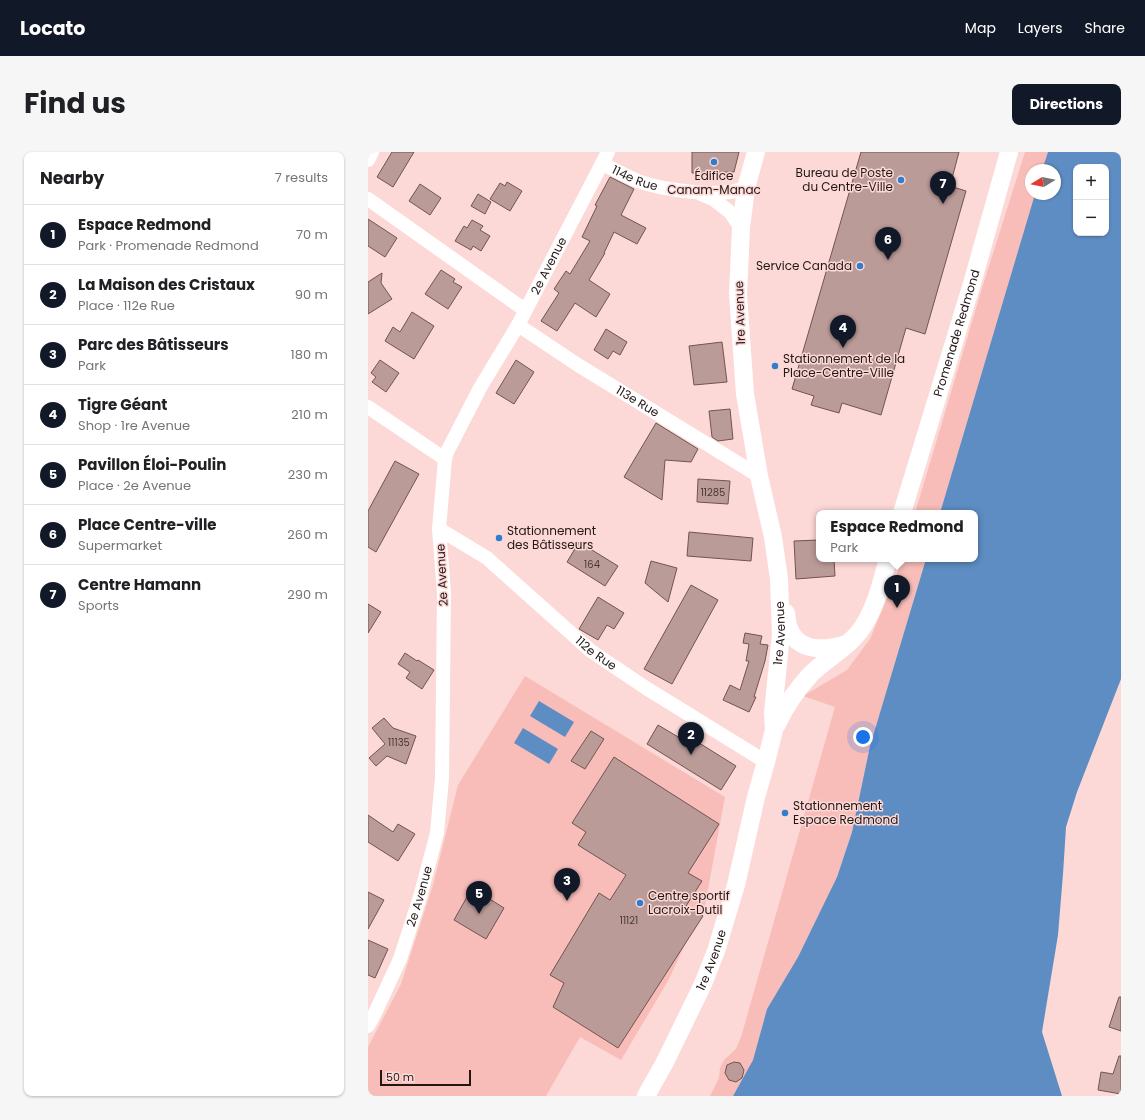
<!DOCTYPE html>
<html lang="en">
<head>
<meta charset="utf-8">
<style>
  body { margin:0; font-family:Poppins,sans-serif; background:#f6f6f6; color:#202124 }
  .controls { position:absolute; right:12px; top:12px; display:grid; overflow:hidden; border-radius:8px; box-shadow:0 1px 3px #0004 }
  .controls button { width:36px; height:36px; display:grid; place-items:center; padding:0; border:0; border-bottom:1px solid #e0e0e0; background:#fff; color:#202124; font:20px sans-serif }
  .compass { position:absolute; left:657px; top:12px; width:36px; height:36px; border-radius:50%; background:#fff; box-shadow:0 1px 3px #0004; rotate:260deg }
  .scale { position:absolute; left:12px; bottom:10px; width:91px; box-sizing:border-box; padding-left:4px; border:2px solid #231716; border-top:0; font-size:11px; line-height:14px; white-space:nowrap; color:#231716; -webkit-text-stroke:3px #fcd9d6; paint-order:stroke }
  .you { position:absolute; left:495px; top:585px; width:14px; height:14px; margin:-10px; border:3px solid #fff; border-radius:50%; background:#1a73e8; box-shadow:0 0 0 6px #1a73e833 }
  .badge { display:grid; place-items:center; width:26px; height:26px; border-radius:50%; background:#111827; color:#fff; font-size:13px; font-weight:700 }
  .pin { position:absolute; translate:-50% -33px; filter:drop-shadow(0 1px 2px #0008) }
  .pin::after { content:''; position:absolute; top:21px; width:14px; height:12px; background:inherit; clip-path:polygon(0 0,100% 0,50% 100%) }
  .popup { position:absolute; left:448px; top:358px; width:162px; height:52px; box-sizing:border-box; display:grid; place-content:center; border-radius:8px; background:#fff; filter:drop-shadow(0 1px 3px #0005); font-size:13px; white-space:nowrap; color:#757577 }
  .popup b { font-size:15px; color:#202124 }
  .popup::after { content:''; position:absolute; left:50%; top:100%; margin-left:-8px; border:8px solid transparent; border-top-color:#fff }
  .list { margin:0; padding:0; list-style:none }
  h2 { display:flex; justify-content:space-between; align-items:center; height:52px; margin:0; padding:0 16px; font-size:17px }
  h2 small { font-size:13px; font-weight:400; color:#757577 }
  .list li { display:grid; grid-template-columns:26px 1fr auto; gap:12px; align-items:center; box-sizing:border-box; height:60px; padding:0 16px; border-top:1px solid #e0e0e0 }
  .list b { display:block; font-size:15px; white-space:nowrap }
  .list p { margin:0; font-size:13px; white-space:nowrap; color:#757577 }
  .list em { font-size:13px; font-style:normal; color:#757577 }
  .map { position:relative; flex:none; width:753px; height:944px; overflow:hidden; border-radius:8px }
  header { display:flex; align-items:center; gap:24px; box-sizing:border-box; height:56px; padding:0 20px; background:#111827; color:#fff }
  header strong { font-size:19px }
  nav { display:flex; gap:22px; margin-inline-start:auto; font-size:14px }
  .intro { display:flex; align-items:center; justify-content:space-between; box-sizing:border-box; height:96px; padding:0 24px }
  h1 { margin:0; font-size:28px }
  .button { padding:10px 18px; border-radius:8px; background:#111827; color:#fff; font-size:14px; font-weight:700 }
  main { display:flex; gap:24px; padding:0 24px }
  aside { flex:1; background:#fff; border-radius:8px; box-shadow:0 1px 3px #0004 }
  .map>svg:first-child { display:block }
  .green { fill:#f8bdb8 }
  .water { fill:#5e8dc3; fill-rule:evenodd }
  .building { fill:#bb9b98; stroke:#715451 }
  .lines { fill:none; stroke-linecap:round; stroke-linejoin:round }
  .minor { stroke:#fff; stroke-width:14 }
  .tertiary { stroke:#fff; stroke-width:18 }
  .poi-dot { fill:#307dcd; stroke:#fcd9d6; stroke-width:1.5 }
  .labels { text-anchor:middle; stroke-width:3; stroke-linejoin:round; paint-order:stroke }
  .number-label { font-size:10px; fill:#493836 }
  .poi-label { font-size:12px; fill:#231716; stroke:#fcd9d6; text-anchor:start }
  .street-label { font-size:12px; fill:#231716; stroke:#fcd9d6 }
</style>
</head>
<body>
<header>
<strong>Locato</strong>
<nav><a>Map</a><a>Layers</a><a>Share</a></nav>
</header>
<div class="intro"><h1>Find us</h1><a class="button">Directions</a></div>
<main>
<aside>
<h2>Nearby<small>7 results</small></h2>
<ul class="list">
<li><span class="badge">1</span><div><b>Espace Redmond</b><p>Park · Promenade Redmond</p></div><em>70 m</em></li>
<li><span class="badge">2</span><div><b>La Maison des Cristaux</b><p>Place · 112e Rue</p></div><em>90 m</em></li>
<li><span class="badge">3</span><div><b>Parc des Bâtisseurs</b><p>Park</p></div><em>180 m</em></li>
<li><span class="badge">4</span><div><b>Tigre Géant</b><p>Shop · 1re Avenue</p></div><em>210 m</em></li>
<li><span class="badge">5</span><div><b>Pavillon Éloi-Poulin</b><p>Place · 2e Avenue</p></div><em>230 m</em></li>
<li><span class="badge">6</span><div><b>Place Centre-ville</b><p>Supermarket</p></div><em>260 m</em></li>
<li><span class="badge">7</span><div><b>Centre Hamann</b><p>Sports</p></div><em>290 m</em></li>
</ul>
</aside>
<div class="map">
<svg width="753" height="944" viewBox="0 0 753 944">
  <rect width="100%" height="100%" fill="#fcd9d6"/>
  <g class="green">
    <polygon points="657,0 680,0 674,18 663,18 663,42 667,42 572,361 547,361 615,133"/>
    <polygon points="533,407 558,407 502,594 484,680 469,725 430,805 399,857 385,908 365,944 342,944 351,926 352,916 356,908 368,897 373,885 467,555 435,544 479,518 502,487 528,425"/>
    <polygon points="157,524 357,645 335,764 323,780 300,829 253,908 212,885 178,944 0,944 0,895 33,832 65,733 90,633"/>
  </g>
  <g class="water">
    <path d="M 680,0 L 753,0 L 753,527 L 709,640 L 698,675 L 695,722 L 690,783 L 674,880 L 694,944 L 365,944 L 385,908 L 399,857 L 430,805 L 469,725 L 484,680 L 502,594 L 558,407 L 607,407 L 607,361 L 572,361 L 667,42 L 687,42 L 687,18 L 674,18 ZM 708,15 L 738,15 L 738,81 L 708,81 Z"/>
    <polygon points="171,549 206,570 197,585 162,564"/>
    <polygon points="155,576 190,597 181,612 146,591"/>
  </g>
  <g class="building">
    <polygon points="24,0 46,0 25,35 9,25"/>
    <polygon points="324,0 371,0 366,20 324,21"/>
    <polygon points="493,0 591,0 582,34 598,39 557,182 538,176 513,263 474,251 471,261 443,253 446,244 424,237"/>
    <polygon points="242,25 266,37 253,63 278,76 269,92 246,80 236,101 237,101 221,128 242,142 228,165 207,151 189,179 173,169 191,141 186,137 198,119 202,122 222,89 214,85 229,54 227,53"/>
    <polygon points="139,30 154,39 142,59 122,47 132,31 137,34"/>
    <polygon points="52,32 73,46 62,63 41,49"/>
    <polygon points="110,42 123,50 117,62 103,54"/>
    <polygon points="0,67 29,86 17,105 0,94"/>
    <polygon points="104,68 115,74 112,78 122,84 113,99 105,94 103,98 87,89 96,74 99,76"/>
    <polygon points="73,118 87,127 85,130 94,135 80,157 57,142"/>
    <polygon points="14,121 13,131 24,147 0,162 0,130"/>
    <polygon points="44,160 66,174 46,207 17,189 25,175 32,180"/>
    <polygon points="238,177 259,190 252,203 245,199 240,207 226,198"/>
    <polygon points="354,190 359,230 326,233 321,194"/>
    <polygon points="12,208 31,221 18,240 4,230 8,225 3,221"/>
    <polygon points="148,208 166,220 146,252 128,241"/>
    <polygon points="362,257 365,287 350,289 344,285 341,259"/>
    <polygon points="288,271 330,297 323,310 297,308 294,348 256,325"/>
    <polygon points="27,309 51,322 8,400 0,395 0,359"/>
    <polygon points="330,327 362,329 360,352 329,350"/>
    <polygon points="321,380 385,386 383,409 319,404"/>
    <polygon points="451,388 451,407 466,407 467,424 428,427 426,389"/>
    <polygon points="211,390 250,414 237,434 199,410"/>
    <polygon points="283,409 309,416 300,450 277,431"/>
    <polygon points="323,433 350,448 304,532 276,517"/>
    <polygon points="230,445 256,461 246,477 239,473 230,488 211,477"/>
    <polygon points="0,452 13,460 0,481"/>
    <polygon points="377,481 394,484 392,492 400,493 397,509 386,545 388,545 381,560 355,548 362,533 372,538 381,509 378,509 381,492 375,491"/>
    <polygon points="37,501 49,509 50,508 66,518 54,537 38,526 42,520 30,512"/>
    <polygon points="16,566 25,576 48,584 38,612 19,604 8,614 1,606 17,592 4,576"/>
    <polygon points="290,573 317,589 320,584 368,614 353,638 279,592"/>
    <polygon points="223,579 236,587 217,617 203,609"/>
    <polygon points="246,605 351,672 320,721 334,729 318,754 335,764 250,896 185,855 196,831 182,823 231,741 242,748 258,723 210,693 218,680 204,671"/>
    <polygon points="0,663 25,680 30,672 47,682 30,709 0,690"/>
    <polygon points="104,736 136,756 118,787 86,768"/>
    <polygon points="0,740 16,748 0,777"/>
    <polygon points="0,788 20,797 7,826 0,823"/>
    <polygon points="751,845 753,845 753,879 741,875"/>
    <polygon points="751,904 753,904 753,942 730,938 733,920 745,922"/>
    <polygon points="366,910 372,911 376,918 374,926 368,930 361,928 357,921 359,913"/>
  </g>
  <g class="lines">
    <g class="minor">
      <polyline points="0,8 4,0"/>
      <path id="s1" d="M 234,12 C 246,17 258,24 270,29 C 295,38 336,43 363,40 C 368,39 373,37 378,36"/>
      <polyline points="333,42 345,47 362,60 373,76"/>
      <polyline points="0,47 157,158"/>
      <path id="s2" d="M 150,173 L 210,213 L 391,324"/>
      <polyline points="0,255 77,307"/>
      <path id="s3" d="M 71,377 L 119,406 L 223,499 L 278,536 L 398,610"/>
      <path id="s4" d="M 0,874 L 6,863 L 32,807 L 52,745 L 69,681 L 74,626 L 76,441 L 71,377 L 77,307 L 79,300 L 112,236 L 150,173 L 240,0"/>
    </g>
    <g class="tertiary">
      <path id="s5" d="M 534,361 L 605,128 L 641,0"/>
      <path d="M 418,461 C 419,466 419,472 421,476 C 430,501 458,498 478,492"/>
      <path d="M 408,574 C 417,555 427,539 442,523 C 458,507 481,495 494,476 C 508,455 513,431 520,407"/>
      <path id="s6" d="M 278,944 L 297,910 L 335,832 L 348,799 L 368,733 L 388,645 L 398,610 L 406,578 L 405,561 L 413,482 L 411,427 L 405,385 L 391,324 L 377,242 L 370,142 L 373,76 L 378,36 L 388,0"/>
    </g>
  </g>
  <g class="poi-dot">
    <circle cx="346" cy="10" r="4"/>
    <circle cx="533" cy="28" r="4"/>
    <circle cx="492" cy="114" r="4"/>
    <circle cx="407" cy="214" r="4"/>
    <circle cx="131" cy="386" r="4"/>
    <circle cx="417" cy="661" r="4"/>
    <circle cx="272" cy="751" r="4"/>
  </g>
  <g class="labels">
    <g class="number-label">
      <text x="345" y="344">11285</text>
      <text x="224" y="416">164</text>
      <text x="31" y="594">11135</text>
      <text x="261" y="772">11121</text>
    </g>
    <g class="poi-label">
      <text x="525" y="25" text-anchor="end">Bureau de Poste<tspan x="525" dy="14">du Centre-Ville</tspan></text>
      <text x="346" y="28" text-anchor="middle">Édifice<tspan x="346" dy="14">Canam-Manac</tspan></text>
      <text x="484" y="118" text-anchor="end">Service Canada</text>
      <text x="415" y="211">Stationnement de la<tspan x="415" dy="14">Place-Centre-Ville</tspan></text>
      <text x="139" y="383">Stationnement<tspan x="139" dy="14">des Bâtisseurs</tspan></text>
      <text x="425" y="658">Stationnement<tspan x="425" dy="14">Espace Redmond</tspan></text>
      <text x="280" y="748">Centre sportif<tspan x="280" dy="14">Lacroix-Dutil</tspan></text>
    </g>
    <g class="street-label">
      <text dy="4" stroke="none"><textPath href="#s1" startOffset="36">114e Rue</textPath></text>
      <text dy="4" stroke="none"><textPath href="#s4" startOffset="800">2e Avenue</textPath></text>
      <text transform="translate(372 161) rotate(-92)" y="4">1re Avenue</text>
      <text dy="4" stroke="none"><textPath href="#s5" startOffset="188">Promenade Redmond</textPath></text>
      <text dy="4" stroke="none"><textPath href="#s2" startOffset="142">113e Rue</textPath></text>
      <text transform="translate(74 423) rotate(-93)" y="4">2e Avenue</text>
      <text dy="4" stroke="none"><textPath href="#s6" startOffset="487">1re Avenue</textPath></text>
      <text dy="4" stroke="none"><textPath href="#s3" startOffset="201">112e Rue</textPath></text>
      <text dy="4" stroke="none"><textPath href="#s4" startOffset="140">2e Avenue</textPath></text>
      <text dy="4" stroke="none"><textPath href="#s6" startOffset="151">1re Avenue</textPath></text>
    </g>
  </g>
</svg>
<div class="controls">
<button>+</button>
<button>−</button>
</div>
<svg class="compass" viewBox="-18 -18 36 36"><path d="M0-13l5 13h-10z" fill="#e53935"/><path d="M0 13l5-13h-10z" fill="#757577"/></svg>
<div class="scale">50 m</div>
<div class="you"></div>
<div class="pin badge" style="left:529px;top:456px">1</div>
<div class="popup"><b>Espace Redmond</b>Park</div>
<div class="pin badge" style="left:323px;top:603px">2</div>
<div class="pin badge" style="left:199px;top:749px">3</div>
<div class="pin badge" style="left:475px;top:196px">4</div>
<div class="pin badge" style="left:111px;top:762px">5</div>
<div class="pin badge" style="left:520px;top:108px">6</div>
<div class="pin badge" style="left:575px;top:52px">7</div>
</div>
</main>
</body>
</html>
